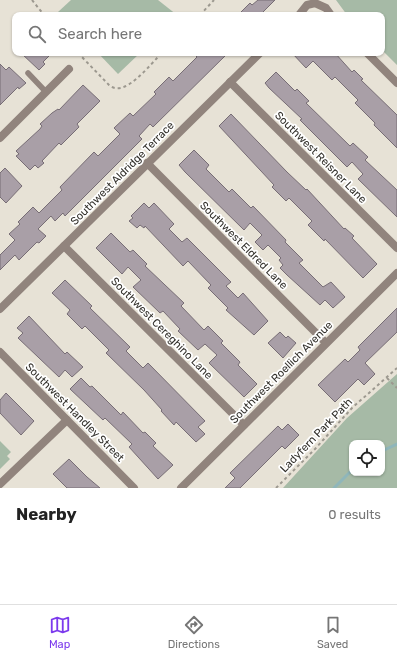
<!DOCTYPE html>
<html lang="en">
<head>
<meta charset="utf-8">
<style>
  body { margin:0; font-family:Rubik,sans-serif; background:#f6f6f6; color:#222 }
  .controls { position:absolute; right:12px; bottom:12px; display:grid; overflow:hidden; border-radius:8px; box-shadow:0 1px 3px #0004 }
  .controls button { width:36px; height:36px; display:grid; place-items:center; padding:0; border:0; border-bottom:1px solid #e0e0e0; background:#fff; color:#222; font:20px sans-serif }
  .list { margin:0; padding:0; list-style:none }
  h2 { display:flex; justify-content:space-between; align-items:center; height:52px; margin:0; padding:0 16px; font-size:17px }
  h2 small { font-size:13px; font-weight:400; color:#767676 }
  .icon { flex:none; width:22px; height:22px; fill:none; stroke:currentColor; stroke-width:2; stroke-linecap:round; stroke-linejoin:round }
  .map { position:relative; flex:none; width:397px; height:488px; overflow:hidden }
  .search { position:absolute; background:#fff; box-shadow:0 1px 3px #0004; left:12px; right:12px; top:12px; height:44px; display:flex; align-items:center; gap:10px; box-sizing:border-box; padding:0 14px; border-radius:8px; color:#767676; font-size:15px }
  .sheet { height:116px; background:#fff }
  nav { display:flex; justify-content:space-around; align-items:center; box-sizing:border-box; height:56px; border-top:1px solid #e0e0e0; background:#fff; font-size:11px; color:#767676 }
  nav a { display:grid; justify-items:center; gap:2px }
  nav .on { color:#7c3aed }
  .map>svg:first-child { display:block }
  .green { fill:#a6baa6; fill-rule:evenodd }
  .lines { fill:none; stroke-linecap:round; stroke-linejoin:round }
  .stream { stroke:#8fb6ba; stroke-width:3 }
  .building { fill:#a99fa7; stroke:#776d75 }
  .path { stroke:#9c988f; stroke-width:2; stroke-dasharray:3 3; stroke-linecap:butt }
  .service { stroke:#91847d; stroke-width:5.5 }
  .minor { stroke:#91847d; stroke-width:8 }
  .labels { text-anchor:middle; stroke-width:3.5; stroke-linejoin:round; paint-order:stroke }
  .street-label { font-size:11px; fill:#33312c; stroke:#fff }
</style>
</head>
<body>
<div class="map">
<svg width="397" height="488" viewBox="0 0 397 488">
  <rect width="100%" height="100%" fill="#e7e2d6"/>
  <g class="green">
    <polygon points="71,0 158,0 177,15 61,15 58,12"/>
    <polygon points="336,0 397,0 397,65 382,50 382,15 347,15"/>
    <polygon points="98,53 140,53 118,74"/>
    <path d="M 397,374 L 397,488 L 283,488 L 347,418 ZM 352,443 L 382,443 L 382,473 L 352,473 Z"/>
    <polygon points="0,441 11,452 7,456 10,459 0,469"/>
  </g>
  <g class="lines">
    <g class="stream">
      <polyline points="382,451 397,444"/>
      <polyline points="334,488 352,470"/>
    </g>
  </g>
  <g class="building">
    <polygon points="258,0 275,0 261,14 262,15 238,15 250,3 252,5"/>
    <polygon points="21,53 52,53 43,62 45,64 39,70"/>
    <polygon points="193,53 228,53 153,127 150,124 139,136 142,139 65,216 63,213 55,221 51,216 38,229 46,236 39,243 37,242 19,260 15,255 0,270 0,255 15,240 9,234 20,224 18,222 33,207 39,213 62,190 60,187 94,152 98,156 120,134 114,128 130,113 133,116 156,94 154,92 169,77 173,81 197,57"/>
    <polygon points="292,53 335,53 352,72 354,70 363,79 361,80 397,115 397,148 374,125 375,123 355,103 358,100 335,77 332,80 313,61 306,68"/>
    <polygon points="0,64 6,70 9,67 26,83 19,89 18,87 0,105"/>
    <polygon points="276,72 295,91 297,89 309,101 306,103 350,146 353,143 368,157 365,160 397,190 397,217 358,179 363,174 352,162 347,167 300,120 302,119 269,88 265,83"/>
    <polygon points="83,85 100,101 77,124 79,127 61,145 59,143 42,161 44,163 38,168 35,165 30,170 16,156 19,154 16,151 40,129 42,126 40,124 52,113 58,109 59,110"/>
    <polygon points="231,114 287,172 306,190 307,189 344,229 345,228 354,236 352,238 377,264 363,278 325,239 324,241 308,225 312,221 289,198 286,201 272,187 274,185 219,126"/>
    <polygon points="194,150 209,165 206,169 229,192 232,189 251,208 253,206 286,240 285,242 303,260 299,263 323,287 331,282 345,297 333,308 325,300 320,305 287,275 280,268 283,265 279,260 281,258 268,245 263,250 255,242 262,235 250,223 244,230 185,172 179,165"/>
    <polygon points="5,168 22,186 6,203 0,197 0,173"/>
    <polygon points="144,203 149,208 154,203 174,224 169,229 182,242 187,238 231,282 226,286 238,298 243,293 268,321 254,335 226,310 228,308 208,288 211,285 188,261 183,266 145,226 144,228 140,225 137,228 129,221 133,218 131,216"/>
    <polygon points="111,233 130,252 133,250 147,264 145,266 184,303 181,306 204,330 208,326 223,341 221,343 240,362 238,365 257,384 244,397 209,363 217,355 205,344 198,350 178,331 180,329 163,311 160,313 133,287 141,280 128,267 122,274 96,248"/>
    <polygon points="65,280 92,306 90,308 130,347 126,351 143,368 148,363 205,421 198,427 205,434 196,442 176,422 174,425 161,411 162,410 144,390 106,353 109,350 85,326 82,329 67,314 70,310 52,293"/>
    <polygon points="397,308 397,332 365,363 375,374 364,385 358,379 335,402 318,385 345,359 348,362 360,350 358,347"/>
    <polygon points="29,316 65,354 67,352 83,367 72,377 65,370 59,377 18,338 23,333 17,328"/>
    <polygon points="280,332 286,338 288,336 296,343 283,358 268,343"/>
    <polygon points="81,378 90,387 92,386 121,415 123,412 143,433 145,432 156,443 153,446 173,465 158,479 129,447 132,444 105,418 103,420 70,389"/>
    <polygon points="6,393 34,421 21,435 0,413 0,400"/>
    <polygon points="288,424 299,435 285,449 282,446 240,488 225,488 235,478 230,473 278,426 282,430"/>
    <polygon points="69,459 87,477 100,488 67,488 53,474"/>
  </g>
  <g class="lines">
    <g class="path">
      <polyline points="32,0 44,15"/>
      <polyline points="200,15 214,0"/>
      <path d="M 78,53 L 109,85 C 125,99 150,64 162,53"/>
      <polyline points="387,378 397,388"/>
      <polyline points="276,488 315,449 352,408 397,368"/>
    </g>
    <polyline class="service" points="28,73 46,92"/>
    <g class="minor">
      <polyline points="299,15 307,5 315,3 326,8 331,15"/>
      <polyline points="367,53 397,83"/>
      <polyline points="230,82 397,248"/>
      <polyline points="0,138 69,69"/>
      <polyline points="147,163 326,343"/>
      <polyline points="64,246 244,425"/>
      <polyline points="0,309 260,53"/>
      <polyline points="0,352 134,488"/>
      <polyline points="0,484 67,420"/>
      <polyline points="181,488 397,273"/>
    </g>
  </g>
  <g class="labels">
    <g class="street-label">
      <text transform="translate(321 157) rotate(45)" y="4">Southwest Reisner Lane</text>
      <text transform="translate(122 173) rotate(-45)" y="4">Southwest Aldridge Terrace</text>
      <text transform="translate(244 245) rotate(45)" y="4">Southwest Eldred Lane</text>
      <text transform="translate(162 328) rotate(45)" y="4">Southwest Cereghino Lane</text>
      <text transform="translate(281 372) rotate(-45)" y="4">Southwest Roellich Avenue</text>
      <text transform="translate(75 412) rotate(45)" y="4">Southwest Handley Street</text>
      <text transform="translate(316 435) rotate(-46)" y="4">Ladyfern Park Path</text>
    </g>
  </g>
</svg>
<div class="controls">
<button><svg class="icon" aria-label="locate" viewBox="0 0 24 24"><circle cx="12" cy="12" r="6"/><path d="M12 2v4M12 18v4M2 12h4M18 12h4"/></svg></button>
</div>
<div class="search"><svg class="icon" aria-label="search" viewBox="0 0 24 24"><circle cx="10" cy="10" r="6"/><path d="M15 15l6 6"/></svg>Search here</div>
</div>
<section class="sheet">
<h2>Nearby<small>0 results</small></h2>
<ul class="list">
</ul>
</section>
<nav>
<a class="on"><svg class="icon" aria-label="map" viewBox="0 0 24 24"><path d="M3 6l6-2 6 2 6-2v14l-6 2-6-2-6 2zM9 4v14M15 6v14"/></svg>Map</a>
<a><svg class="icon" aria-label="directions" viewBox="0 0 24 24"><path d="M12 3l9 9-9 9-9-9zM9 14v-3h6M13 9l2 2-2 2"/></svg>Directions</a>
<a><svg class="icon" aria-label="saved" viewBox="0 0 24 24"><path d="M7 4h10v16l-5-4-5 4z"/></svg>Saved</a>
</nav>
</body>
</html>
